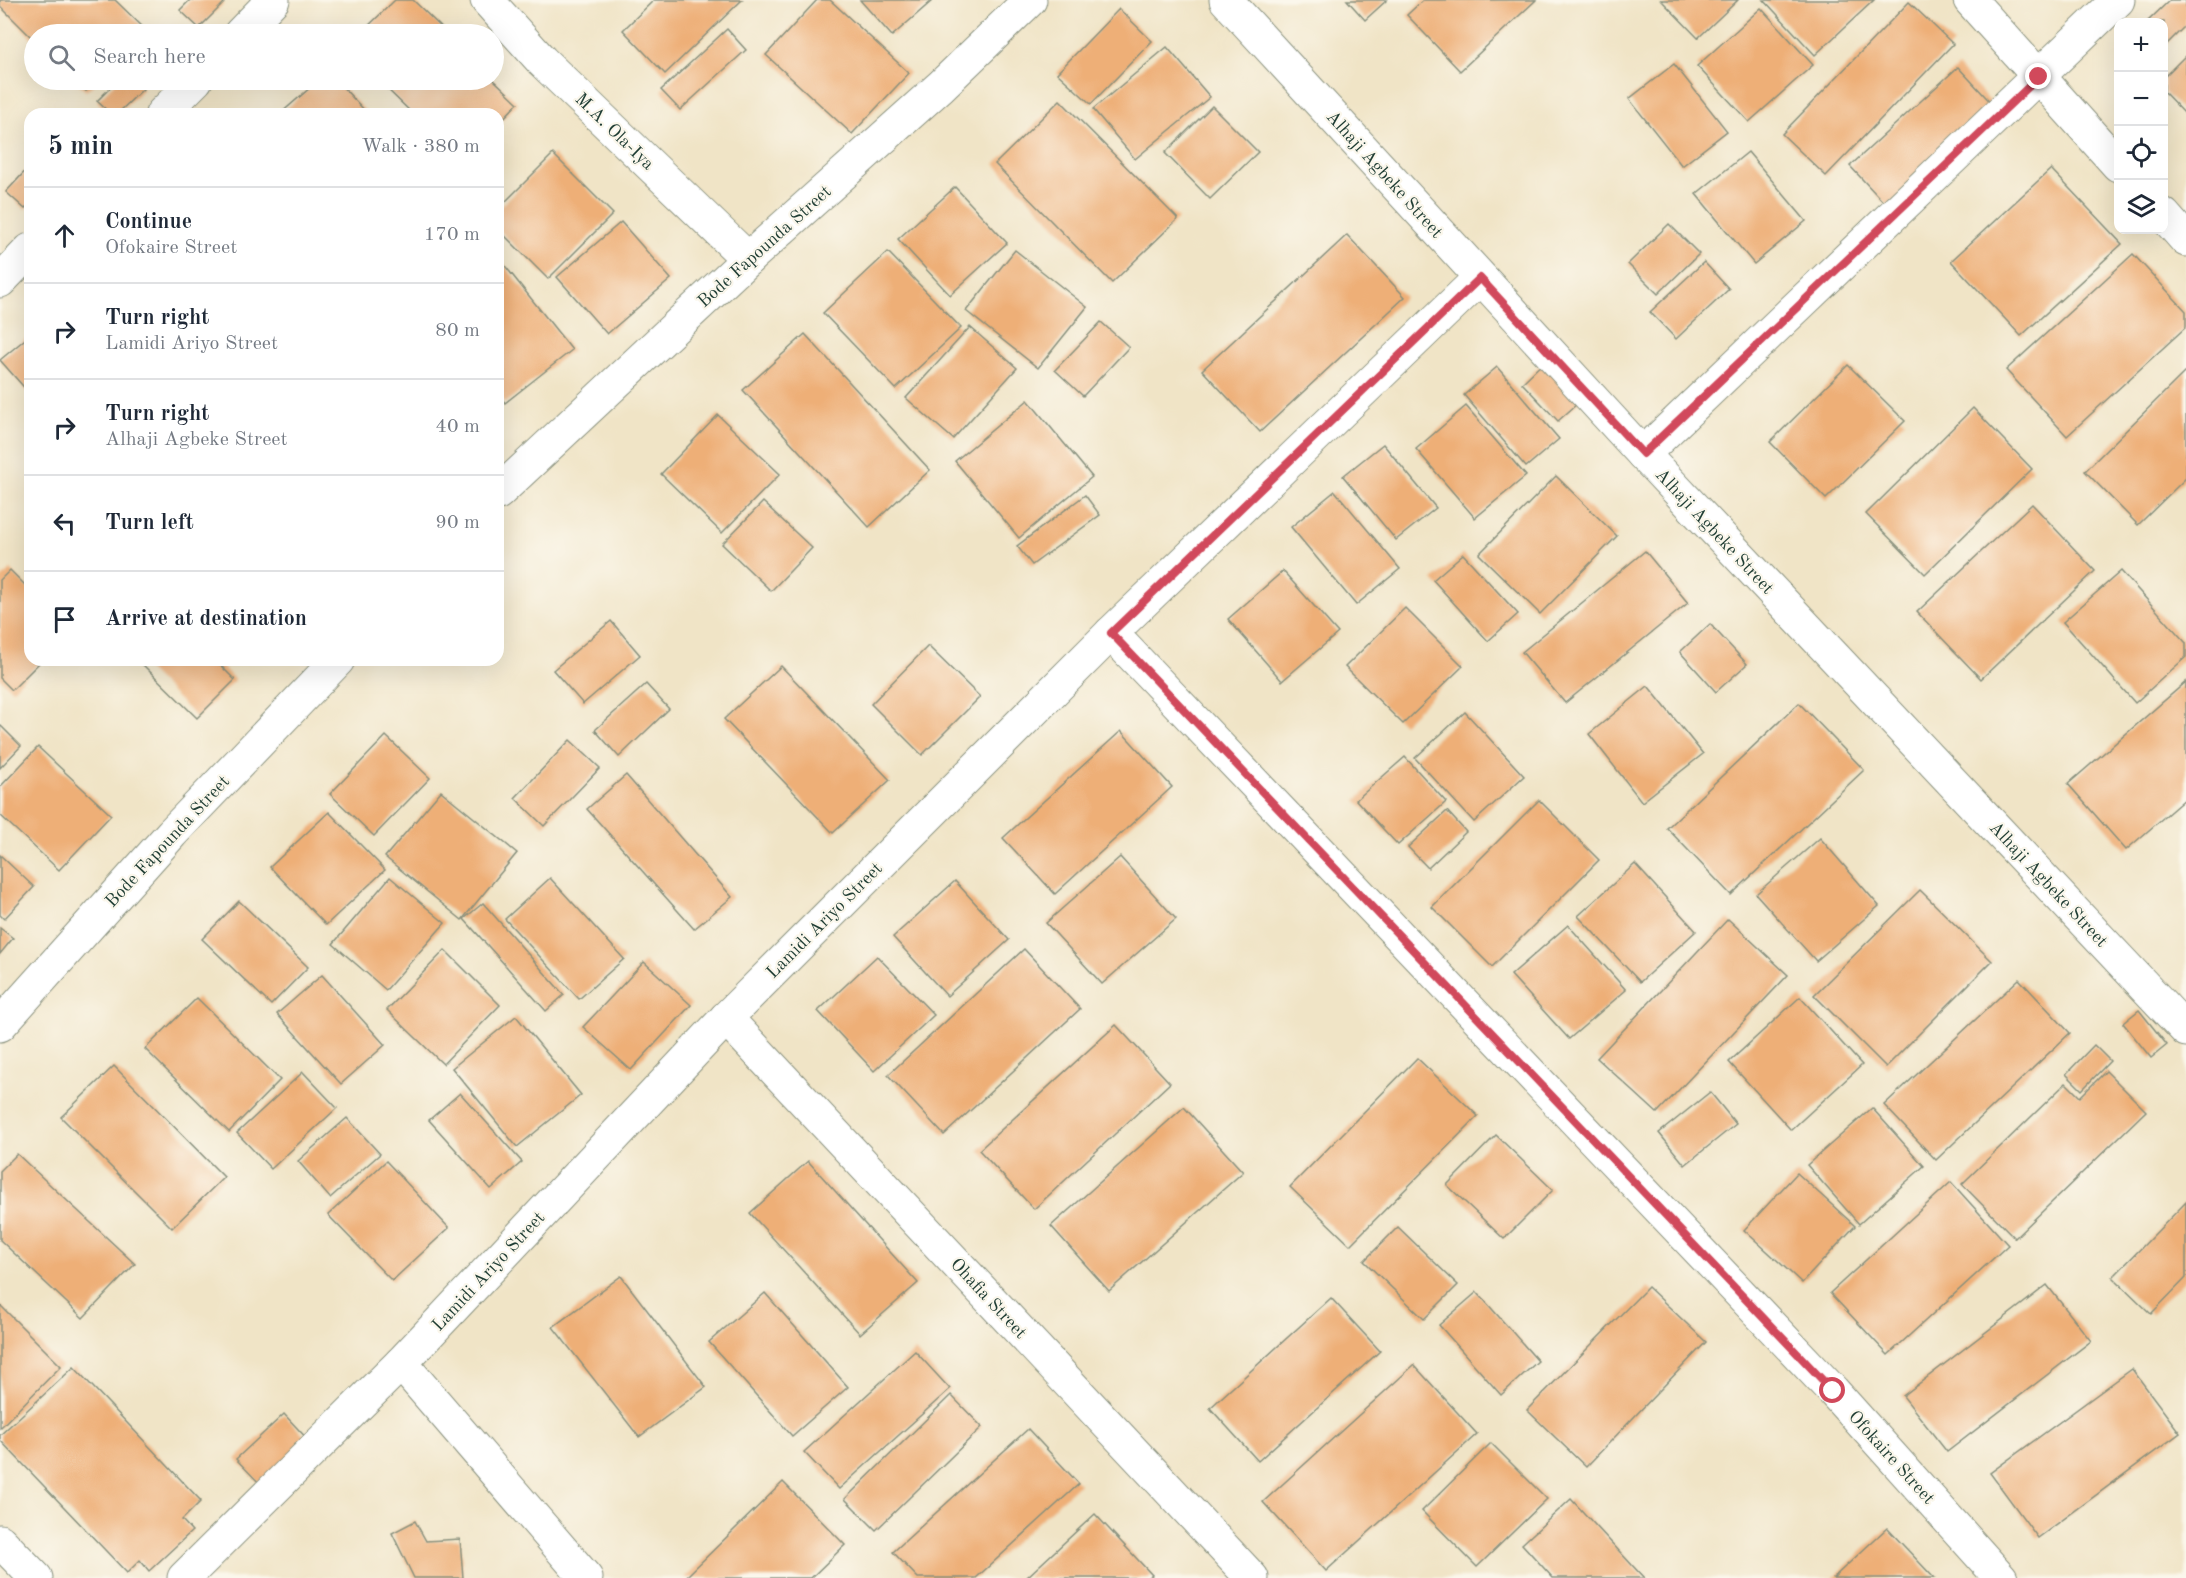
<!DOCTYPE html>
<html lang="en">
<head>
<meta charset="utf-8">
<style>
  body { margin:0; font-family:"Old Standard TT",serif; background:#f6f6f7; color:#1f2937 }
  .controls { position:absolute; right:18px; top:18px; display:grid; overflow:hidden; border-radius:12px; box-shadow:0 6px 24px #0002 }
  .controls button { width:54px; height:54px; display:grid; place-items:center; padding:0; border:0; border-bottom:2px solid #e0e1e3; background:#fff; color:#1f2937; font:30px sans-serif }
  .stop { position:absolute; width:18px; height:18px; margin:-14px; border:4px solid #d1495b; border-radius:50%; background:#fff }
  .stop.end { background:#d1495b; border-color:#fff; box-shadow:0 2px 6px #0008 }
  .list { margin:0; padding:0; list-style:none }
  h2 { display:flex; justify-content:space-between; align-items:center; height:78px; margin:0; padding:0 24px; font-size:26px }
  h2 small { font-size:20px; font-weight:400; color:#747a83 }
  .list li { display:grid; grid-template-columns:39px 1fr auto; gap:18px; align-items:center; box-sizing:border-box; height:96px; padding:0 24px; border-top:2px solid #e0e1e3 }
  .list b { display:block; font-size:22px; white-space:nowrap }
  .list p { margin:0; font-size:20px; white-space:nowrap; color:#747a83 }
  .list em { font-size:20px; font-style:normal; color:#747a83 }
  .icon { flex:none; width:33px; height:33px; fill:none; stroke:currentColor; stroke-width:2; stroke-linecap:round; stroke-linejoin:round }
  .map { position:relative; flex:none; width:2186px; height:1578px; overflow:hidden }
  .search { position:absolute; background:#fff; box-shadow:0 6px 24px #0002; left:24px; top:24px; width:480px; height:66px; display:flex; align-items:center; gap:15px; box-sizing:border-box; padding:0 21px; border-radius:33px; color:#747a83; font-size:22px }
  .panel { position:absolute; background:#fff; box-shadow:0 6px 24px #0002; left:24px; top:108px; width:480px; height:558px; border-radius:18px }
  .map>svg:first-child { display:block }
  .building { fill:#eeaf77 }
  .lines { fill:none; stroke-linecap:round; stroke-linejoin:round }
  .minor-casing { stroke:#88907d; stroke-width:35 }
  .minor { stroke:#fff; stroke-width:33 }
  .route { stroke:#d1495b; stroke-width:8 }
  .labels { text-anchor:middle; stroke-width:4.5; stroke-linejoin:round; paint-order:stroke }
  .street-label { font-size:18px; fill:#1f3d34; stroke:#fbf7ec }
</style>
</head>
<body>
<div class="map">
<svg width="2186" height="1578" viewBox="0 0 2186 1578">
  <rect width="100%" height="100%" fill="#fbf7ec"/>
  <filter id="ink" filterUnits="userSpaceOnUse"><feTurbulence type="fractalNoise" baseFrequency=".0167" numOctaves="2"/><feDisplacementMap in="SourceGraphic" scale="12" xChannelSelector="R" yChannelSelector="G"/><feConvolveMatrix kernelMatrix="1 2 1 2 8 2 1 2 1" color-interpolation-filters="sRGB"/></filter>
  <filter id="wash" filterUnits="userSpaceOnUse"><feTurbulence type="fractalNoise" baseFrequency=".008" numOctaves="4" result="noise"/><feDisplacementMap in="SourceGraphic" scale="24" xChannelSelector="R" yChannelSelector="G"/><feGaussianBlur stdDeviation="1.35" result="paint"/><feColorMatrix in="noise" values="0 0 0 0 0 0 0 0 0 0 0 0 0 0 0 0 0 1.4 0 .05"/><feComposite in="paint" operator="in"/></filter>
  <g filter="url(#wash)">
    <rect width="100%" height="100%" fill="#f0e4c6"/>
    <g id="blocks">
      <g class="building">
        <polygon points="0,0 115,0 147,31 144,34 34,34 34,40 0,6"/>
        <polygon points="190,0 221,0 224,3 199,28 180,10"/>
        <polygon points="395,0 413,0 448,34 360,34"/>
        <polygon points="654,0 742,0 665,74 623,30"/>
        <polygon points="817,0 830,0 909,73 852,134 766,55"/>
        <polygon points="860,0 933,0 892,36"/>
        <polygon points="1347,0 1387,0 1365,20"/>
        <polygon points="1423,0 1536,0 1460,71 1407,15"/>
        <polygon points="1661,0 1738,0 1698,38"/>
        <polygon points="1764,0 1874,0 1815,55"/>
        <polygon points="2170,0 2186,0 2186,25 2164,47 2164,22 2147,22"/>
        <polygon points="1909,2 1953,44 1826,176 1782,134"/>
        <polygon points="1761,8 1813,65 1749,122 1697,66"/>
        <polygon points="1119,9 1152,41 1091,104 1057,73"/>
        <polygon points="727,29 746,50 680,110 661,90"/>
        <polygon points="1167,47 1210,97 1135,159 1093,109"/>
        <polygon points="2186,55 2186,115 2164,92 2164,77"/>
        <polygon points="1674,64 1727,131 1682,166 1629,99"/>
        <polygon points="1958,67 1996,108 1888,207 1850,166"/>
        <polygon points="74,80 98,80 86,91"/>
        <polygon points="118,80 134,80 143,89 117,114 111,114 97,101"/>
        <polygon points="319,80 336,80 368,114 280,114"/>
        <polygon points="378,80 429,80 432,82 435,80 494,80 518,103 498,124 498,114 413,114"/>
        <polygon points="1060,100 1178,219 1112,283 995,164"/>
        <polygon points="1212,106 1258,152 1210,199 1165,153"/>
        <polygon points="1748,152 1806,221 1754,264 1696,194"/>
        <polygon points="553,154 613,214 548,279 498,229 498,209"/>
        <polygon points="30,166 30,204 25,209 6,192"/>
        <polygon points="2051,169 2122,244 2021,336 1951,261"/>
        <polygon points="955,187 1007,243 950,295 898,239"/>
        <polygon points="621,222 671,279 607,334 557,277"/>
        <polygon points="1669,224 1699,254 1658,294 1628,264"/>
        <polygon points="1347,235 1405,297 1260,432 1202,370"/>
        <polygon points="1015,250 1087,307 1038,368 966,311"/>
        <polygon points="888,252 961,328 896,389 823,313"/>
        <polygon points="2133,254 2186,311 2186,327 2067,436 2006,370"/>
        <polygon points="498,257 572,350 505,403 498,394"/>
        <polygon points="1704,262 1729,289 1676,339 1650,312"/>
        <polygon points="1101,322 1129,347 1083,396 1055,370"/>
        <polygon points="970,327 1017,368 953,439 906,398"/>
        <polygon points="805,334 930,470 869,527 743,390"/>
        <polygon points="30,335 30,394 0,360"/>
        <polygon points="1550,356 1587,395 1558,421 1522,383"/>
        <polygon points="1848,365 1905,421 1826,499 1770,442"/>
        <polygon points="1497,367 1559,439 1526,467 1464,395"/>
        <polygon points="2186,371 2186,478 2138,525 2085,471"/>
        <polygon points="1028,400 1092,477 1019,538 955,461"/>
        <polygon points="1466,406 1526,476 1475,518 1416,449"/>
        <polygon points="1973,408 2032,469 1925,574 1866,514"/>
        <polygon points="718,415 780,474 722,533 661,474"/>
        <polygon points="1383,444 1436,508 1396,540 1343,476"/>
        <polygon points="1556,476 1617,536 1540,614 1479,554"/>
        <polygon points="1335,491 1400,569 1356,605 1291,527"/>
        <polygon points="1085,495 1100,515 1032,565 1017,546"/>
        <polygon points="763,502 812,548 771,591 722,544"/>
        <polygon points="2032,504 2095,571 1981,679 1917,612"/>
        <polygon points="1645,551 1688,603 1565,703 1522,652"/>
        <polygon points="1463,554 1518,614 1488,641 1433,580"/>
        <polygon points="10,570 30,590 30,660 42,660 12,690 0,678 0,580"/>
        <polygon points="1283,571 1338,633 1282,681 1228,619"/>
        <polygon points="2121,571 2186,643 2186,657 2135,703 2063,622"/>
        <polygon points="1405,608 1463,666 1403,724 1345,667"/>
        <polygon points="611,621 640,655 583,704 553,670"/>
        <polygon points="1710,624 1747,664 1716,692 1680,652"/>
        <polygon points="928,646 980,697 922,755 871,704"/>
        <polygon points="138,660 215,660 235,680 197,718"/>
        <polygon points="781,666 890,780 833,833 724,719"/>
        <polygon points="2186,682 2186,798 2126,850 2068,784"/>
        <polygon points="646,684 669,709 619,757 595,730"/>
        <polygon points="1648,686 1703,754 1642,802 1589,734"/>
        <polygon points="1799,703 1864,770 1731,895 1667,828"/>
        <polygon points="1465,712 1524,776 1474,822 1415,758"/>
        <polygon points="0,725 21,746 0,768"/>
        <polygon points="1121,731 1172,787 1055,894 1003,838"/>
        <polygon points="386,736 430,778 374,836 330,794"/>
        <polygon points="570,740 600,768 544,826 515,798"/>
        <polygon points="38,747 111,815 59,870 0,815 0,787"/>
        <polygon points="1405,757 1446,802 1398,845 1356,800"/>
        <polygon points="626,775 732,897 694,929 587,809"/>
        <polygon points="441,791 517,853 462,920 385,857"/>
        <polygon points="1539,800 1599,860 1492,967 1432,907"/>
        <polygon points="1447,811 1466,832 1428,868 1408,847"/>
        <polygon points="329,812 385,870 326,925 270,867"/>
        <polygon points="1820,838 1879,906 1816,961 1756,894"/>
        <polygon points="0,855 34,887 4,919 0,915"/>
        <polygon points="1120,857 1176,919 1102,984 1046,923"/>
        <polygon points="1635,864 1696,931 1640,982 1578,916"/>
        <polygon points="390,877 445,923 386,990 333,944"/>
        <polygon points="550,878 624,959 579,999 505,919"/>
        <polygon points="955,881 1009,940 947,996 893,937"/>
        <polygon points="1920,890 1992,961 1886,1067 1814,995"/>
        <polygon points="239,901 308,967 271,1005 202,939"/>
        <polygon points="483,903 564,995 546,1011 464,919"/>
        <polygon points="1728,919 1788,975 1657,1113 1597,1058"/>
        <polygon points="1568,925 1626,990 1569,1039 1511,975"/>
        <polygon points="0,928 13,938 0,954"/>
        <polygon points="1024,949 1080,1009 944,1135 888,1075"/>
        <polygon points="445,950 500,1005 443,1064 387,1010"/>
        <polygon points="877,956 934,1015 874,1071 818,1011"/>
        <polygon points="644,962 691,1005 631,1070 583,1027"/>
        <polygon points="322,975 385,1045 341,1084 277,1014"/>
        <polygon points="2019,979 2070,1033 1936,1160 1884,1105"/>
        <polygon points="1800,997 1862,1065 1791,1130 1729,1062"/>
        <polygon points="197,998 280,1080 229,1132 145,1049"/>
        <polygon points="2139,1010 2167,1045 2151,1058 2123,1023"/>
        <polygon points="516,1016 581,1095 517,1147 452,1068"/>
        <polygon points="1116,1025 1170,1083 1034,1209 979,1150"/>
        <polygon points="2094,1045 2110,1061 2082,1090 2066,1074"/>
        <polygon points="1417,1058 1478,1116 1350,1245 1290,1187"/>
        <polygon points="114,1066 224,1177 172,1228 61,1117"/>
        <polygon points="2106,1071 2146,1111 2015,1238 1962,1184 2066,1083 2080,1097"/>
        <polygon points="303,1072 337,1108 271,1169 237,1133"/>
        <polygon points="1710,1092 1736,1124 1685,1165 1659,1133"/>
        <polygon points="460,1093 522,1162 491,1189 429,1120"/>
        <polygon points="1184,1107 1243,1172 1109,1291 1051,1226"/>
        <polygon points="1872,1108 1924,1166 1859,1224 1807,1165"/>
        <polygon points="347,1118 380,1154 330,1198 298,1161"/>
        <polygon points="1496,1135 1553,1190 1504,1239 1447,1185"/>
        <polygon points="17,1154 135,1264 83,1318 0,1240 0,1171"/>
        <polygon points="386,1161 449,1228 392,1281 328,1215"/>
        <polygon points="808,1161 918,1283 860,1334 750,1213"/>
        <polygon points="1797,1173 1855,1226 1802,1283 1744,1230"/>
        <polygon points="1951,1182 2008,1245 1888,1355 1830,1293"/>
        <polygon points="2186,1202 2186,1278 2151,1314 2113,1277"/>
        <polygon points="1398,1227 1458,1285 1424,1319 1364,1261"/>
        <polygon points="621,1276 706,1387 639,1437 553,1327"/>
        <polygon points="2047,1285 2091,1341 1947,1452 1903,1396"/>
        <polygon points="1648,1287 1706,1342 1586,1467 1527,1410"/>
        <polygon points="1477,1292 1538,1361 1501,1395 1439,1325"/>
        <polygon points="765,1293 848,1387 792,1436 709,1342"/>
        <polygon points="1331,1298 1380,1351 1258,1461 1210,1408"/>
        <polygon points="0,1305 61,1366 0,1428"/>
        <polygon points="915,1351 950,1389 839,1489 804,1452"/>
        <polygon points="1414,1365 1477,1434 1326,1571 1263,1502"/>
        <polygon points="74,1367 201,1501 182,1520 192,1531 149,1571 140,1560 127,1573 0,1440 0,1435"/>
        <polygon points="2132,1369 2180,1433 2038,1538 1990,1473"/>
        <polygon points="951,1395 982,1427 876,1530 845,1499"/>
        <polygon points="284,1414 311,1443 264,1488 236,1459"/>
        <polygon points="1028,1429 1079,1484 976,1578 918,1578 893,1552"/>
        <polygon points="1491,1443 1547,1499 1477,1567 1422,1511"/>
        <polygon points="783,1482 845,1545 811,1578 685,1578"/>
        <polygon points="1571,1499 1644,1578 1553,1578 1522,1544"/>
        <polygon points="1095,1514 1152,1575 1148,1578 1026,1578"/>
        <polygon points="415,1521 426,1541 460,1539 463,1578 414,1578 392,1533"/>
        <polygon points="1887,1528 1934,1578 1833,1578"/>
      </g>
    </g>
  </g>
  <g filter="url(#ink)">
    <use href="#blocks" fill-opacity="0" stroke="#88907d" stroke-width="1.5"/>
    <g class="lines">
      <g class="minor-casing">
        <g id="minor">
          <polyline points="487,0 542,61 748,259"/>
          <polyline points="1226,0 1643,454 2186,1030"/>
          <polyline points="1970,0 2118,165"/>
          <polyline points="240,34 273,0"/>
          <polyline points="162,114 196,80"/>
          <polyline points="2164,215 2186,240"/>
          <polyline points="0,281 30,250"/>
          <polyline points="1643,454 2118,0"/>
          <polyline points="498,493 748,259 941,86 1030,0"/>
          <polyline points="1111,633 1833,1391 2001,1578"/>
          <polyline points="726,1018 1252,1578"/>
          <polyline points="0,1025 172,833 338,660"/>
          <polyline points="401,1363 586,1578"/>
          <polyline points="0,1541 36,1578"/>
          <polyline points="184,1578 401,1363 726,1018 1111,633 1480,278"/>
        </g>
      </g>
      <use href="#minor" class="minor"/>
    </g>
  </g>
  <g class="lines" filter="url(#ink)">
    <polyline class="route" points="1833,1391 1111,633 1480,278 1643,454 2039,77"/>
  </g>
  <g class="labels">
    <g class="street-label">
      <text transform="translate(615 131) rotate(44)" y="6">M.A. Ola-Iya</text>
      <text transform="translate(1385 174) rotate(48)" y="6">Alhaji Agbeke Street</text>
      <text transform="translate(764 246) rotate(-42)" y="6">Bode Fapounda Street</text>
      <text transform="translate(1715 531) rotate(47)" y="6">Alhaji Agbeke Street</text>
      <text transform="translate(167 841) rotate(-47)" y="6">Bode Fapounda Street</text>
      <text transform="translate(2049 884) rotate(47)" y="6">Alhaji Agbeke Street</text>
      <text transform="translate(824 920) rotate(-45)" y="6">Lamidi Ariyo Street</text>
      <text transform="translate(488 1271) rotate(-47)" y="6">Lamidi Ariyo Street</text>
      <text transform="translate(989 1298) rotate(47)" y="6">Ohafia Street</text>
      <text transform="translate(1892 1457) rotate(48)" y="6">Ofokaire Street</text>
    </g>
  </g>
</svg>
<div class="controls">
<button>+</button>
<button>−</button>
<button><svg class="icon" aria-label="locate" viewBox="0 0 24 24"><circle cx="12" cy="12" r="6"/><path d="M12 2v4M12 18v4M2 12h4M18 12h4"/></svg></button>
<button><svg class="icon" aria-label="layers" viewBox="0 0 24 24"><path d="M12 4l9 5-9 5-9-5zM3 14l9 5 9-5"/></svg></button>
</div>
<div class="stop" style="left:1833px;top:1391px"></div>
<div class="stop end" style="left:2039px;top:77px"></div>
<div class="search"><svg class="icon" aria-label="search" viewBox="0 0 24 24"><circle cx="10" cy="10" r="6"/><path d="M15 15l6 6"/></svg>Search here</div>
<section class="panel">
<h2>5 min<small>Walk · 380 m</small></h2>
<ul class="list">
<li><svg class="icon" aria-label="ahead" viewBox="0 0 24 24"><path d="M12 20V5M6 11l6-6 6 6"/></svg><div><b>Continue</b><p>Ofokaire Street</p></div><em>170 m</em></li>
<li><svg class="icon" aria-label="right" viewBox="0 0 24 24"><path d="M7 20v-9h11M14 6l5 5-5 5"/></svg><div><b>Turn right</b><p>Lamidi Ariyo Street</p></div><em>80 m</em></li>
<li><svg class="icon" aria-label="right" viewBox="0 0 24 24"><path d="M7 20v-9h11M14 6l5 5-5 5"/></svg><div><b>Turn right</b><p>Alhaji Agbeke Street</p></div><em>40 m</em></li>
<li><svg class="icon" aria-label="left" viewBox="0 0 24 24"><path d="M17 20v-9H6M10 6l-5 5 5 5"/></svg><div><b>Turn left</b></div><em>90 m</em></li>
<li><svg class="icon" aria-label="arrive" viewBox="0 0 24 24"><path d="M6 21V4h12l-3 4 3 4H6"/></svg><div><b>Arrive at destination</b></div></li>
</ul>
</section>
</div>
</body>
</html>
